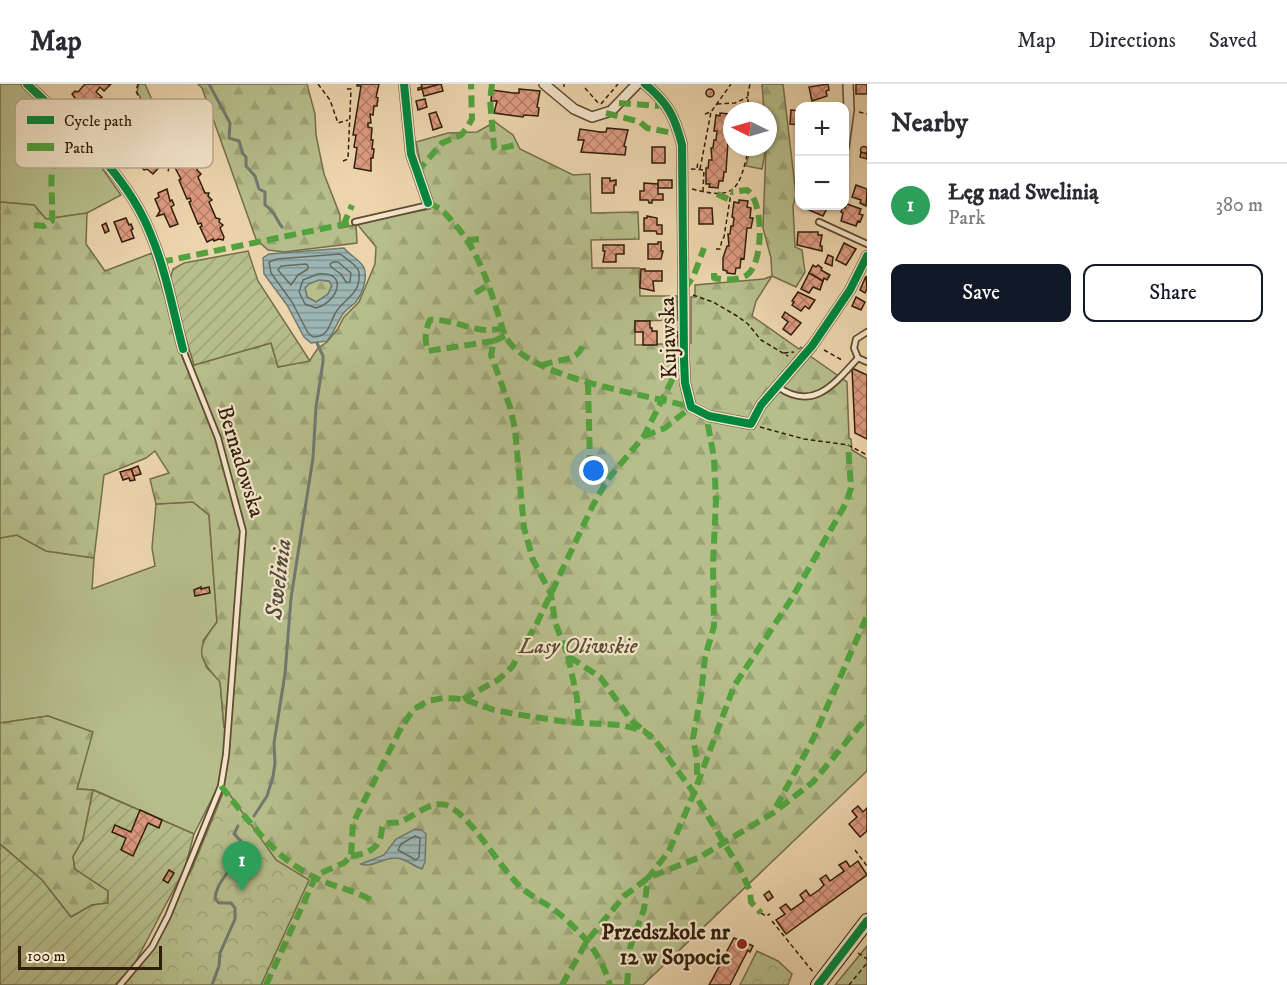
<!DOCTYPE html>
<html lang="en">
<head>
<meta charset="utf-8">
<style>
  body { margin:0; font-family:"IM FELL DW Pica",serif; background:#f2f2f3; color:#2b2b33 }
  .controls { position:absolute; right:18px; top:18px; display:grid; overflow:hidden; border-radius:12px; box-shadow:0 2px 4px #0004 }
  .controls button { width:54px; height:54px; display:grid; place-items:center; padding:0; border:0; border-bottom:2px solid #e1e1e2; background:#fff; color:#2b2b33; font:30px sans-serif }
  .compass { position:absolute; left:723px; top:18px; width:54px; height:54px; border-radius:50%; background:#fff; box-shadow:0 2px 4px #0004; rotate:275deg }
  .scale { position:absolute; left:18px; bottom:15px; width:144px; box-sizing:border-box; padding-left:6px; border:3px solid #311e08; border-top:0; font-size:16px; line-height:21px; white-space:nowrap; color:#311e08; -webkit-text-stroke:4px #f3e4ca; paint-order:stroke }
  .you { position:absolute; left:594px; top:387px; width:21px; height:21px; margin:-15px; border:4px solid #fff; border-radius:50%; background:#1a73e8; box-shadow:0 0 0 9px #1a73e833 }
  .badge { display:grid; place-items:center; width:39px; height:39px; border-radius:50%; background:#111827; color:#fff; font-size:20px; font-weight:700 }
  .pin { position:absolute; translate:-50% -50px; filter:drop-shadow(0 2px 3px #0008) }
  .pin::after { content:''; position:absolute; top:32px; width:21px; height:18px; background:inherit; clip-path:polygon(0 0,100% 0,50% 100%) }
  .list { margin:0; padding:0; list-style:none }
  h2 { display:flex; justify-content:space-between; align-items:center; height:78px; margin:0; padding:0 24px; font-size:26px }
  h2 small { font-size:20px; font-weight:400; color:#7c7c81 }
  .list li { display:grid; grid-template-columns:39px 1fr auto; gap:18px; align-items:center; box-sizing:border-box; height:84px; padding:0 24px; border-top:2px solid #e1e1e2 }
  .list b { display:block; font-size:22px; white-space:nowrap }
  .list p { margin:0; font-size:20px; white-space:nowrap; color:#7c7c81 }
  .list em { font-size:20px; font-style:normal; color:#7c7c81 }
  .actions { display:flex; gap:12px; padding:18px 24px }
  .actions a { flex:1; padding:14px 0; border:2px solid #111827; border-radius:12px; text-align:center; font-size:21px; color:#111827 }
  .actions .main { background:#111827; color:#fff }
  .map { position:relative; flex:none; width:867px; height:901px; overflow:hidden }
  header { display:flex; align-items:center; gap:36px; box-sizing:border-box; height:84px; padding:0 30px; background:#fff; border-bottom:2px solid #e1e1e2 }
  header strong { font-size:28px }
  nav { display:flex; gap:33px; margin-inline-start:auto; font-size:21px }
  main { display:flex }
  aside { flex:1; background:#fff }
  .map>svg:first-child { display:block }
  .grass { fill:#b6be8b; stroke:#746e4a; stroke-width:1.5 }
  .forest { fill:url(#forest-firs); stroke:#746e4a; stroke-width:1.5 }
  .park { fill:url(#park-crowns); stroke:#746e4a; stroke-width:1.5 }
  .garden { fill:url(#garden-furrows); stroke:#746e4a; stroke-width:1.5 }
  .water { fill:url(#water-rules); stroke:#71796f; stroke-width:1.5; fill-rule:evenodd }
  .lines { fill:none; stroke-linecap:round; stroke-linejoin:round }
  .shore { stroke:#666a5e; stroke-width:1.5 }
  .stream { stroke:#71796f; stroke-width:3 }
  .building { fill:url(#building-cross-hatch); stroke:#311e08; stroke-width:1.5 }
  .lane-casing { stroke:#604c31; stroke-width:8 }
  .street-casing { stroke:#604c31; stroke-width:12 }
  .secondary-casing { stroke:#311e08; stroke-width:16 }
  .path { stroke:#311e08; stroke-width:1.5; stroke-dasharray:4.5 3; stroke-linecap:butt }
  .lane { stroke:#f3e4ca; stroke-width:4.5 }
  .street { stroke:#f3e4ca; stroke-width:9 }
  .secondary { stroke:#f3e4ca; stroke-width:14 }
  .quiet { stroke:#52a23e; stroke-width:6; stroke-dasharray:12 6; stroke-linecap:butt }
  .cycleway-casing { stroke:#f3e4ca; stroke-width:11 }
  .cycleway { stroke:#00873e; stroke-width:8 }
  .poi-dot { fill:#8f2418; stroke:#f3e4ca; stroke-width:2 }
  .labels { text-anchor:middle; stroke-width:4.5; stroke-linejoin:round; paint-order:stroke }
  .street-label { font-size:22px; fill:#311e08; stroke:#f3e4ca }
  .park-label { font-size:22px; font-style:italic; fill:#594e2f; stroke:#f3e4ca }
  .poi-label { font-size:22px; font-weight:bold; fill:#311e08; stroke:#f3e4ca; text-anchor:end }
  .water-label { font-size:24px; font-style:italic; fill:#514c3c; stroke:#f3e4ca }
  .key { fill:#f3e4ca; stroke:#b9a990; stroke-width:1.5 }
  .key-label { font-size:16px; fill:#311e08 }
</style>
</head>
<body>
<header>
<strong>Map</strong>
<nav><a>Map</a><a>Directions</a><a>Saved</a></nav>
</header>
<main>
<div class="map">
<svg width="867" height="901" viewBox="0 0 867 901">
  <defs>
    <pattern id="forest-firs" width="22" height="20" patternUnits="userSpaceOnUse" patternTransform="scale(1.5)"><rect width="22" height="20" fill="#b6be8b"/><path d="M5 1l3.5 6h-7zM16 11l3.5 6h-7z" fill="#9da376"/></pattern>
    <pattern id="park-crowns" width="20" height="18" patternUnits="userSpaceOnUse" patternTransform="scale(1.5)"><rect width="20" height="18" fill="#b6be8b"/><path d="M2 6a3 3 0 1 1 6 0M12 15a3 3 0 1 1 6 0" fill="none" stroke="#9da376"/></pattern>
    <pattern id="garden-furrows" width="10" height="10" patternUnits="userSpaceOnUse" patternTransform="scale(1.5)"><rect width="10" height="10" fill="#b6be8b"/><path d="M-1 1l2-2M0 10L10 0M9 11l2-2" fill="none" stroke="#9da376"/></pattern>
    <pattern id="water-rules" width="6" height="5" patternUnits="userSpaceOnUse" patternTransform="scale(1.5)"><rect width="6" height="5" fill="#9cb6b4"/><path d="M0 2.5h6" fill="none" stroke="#809390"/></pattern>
    <pattern id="building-cross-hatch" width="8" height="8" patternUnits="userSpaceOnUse" patternTransform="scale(1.5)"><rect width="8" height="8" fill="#dd9b82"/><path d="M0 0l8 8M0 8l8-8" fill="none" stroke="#b47e68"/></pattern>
  </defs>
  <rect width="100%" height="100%" fill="#ecd5ad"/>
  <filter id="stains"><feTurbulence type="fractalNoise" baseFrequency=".00333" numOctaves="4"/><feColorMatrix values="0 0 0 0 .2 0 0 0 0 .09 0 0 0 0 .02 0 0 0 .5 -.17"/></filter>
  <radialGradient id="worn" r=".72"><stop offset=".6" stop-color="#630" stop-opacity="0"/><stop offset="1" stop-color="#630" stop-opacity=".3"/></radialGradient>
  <g class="grass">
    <polygon points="0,0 20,0 97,77 121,111 87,129 46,135 34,121 0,118"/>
    <polygon points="193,418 209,431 217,538 203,557 206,583 220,597 224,643 226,647 221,697 194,750 94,706 77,705 92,648 48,632 0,639 0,454 17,451 46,467 94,474 92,505 155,482 152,464 156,420"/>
    <polygon points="867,862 867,901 835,901"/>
  </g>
  <g class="forest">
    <polygon points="198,0 307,0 315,30 316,51 324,90 340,131 340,144 356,141 357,159 284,168 268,166 256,155 202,4"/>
    <path d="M 762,0 L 783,0 L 796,111 L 793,122 L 795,163 L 802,166 L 805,188 L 796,203 L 772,192 L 756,217 L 752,232 L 799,265 L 801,263 L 810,272 L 847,298 L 849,354 L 851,355 L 852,366 L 867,375 L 867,687 L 643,901 L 122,901 L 139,882 L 192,785 L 225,705 L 221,697 L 226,647 L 224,643 L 220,598 C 196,572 196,565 217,538 L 209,431 L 193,418 L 156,420 L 150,395 L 169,389 L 155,367 L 146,374 L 104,391 L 94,474 L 46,467 L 17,451 L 0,454 L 0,118 L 34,121 L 46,135 L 87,129 L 86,160 L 105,187 L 152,169 L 184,278 L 194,281 L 271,259 L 278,283 L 310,276 L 318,264 L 327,258 L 337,246 L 344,233 L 359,218 L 375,180 L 376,163 L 357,140 L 384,133 L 430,125 L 416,58 L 448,49 L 477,48 L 495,38 L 513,51 L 520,65 L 573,91 L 590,90 L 591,129 L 638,128 L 639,155 L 591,156 L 592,184 L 639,184 L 640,212 L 677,212 L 678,236 L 635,237 L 635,261 L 691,259 L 691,213 L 695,213 L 695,201 L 764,195 L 772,192 L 771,174 L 763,144 L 766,63 L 768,63 L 768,27 L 764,27 Z"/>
    <polygon points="319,196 329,197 332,201 328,210 316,218 307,213 305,204 309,199"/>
    <polygon points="48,632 93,648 77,705 93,706 83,755 73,773 75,785 108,807 108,819 92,821 71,833 42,796 0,760 0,639"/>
  </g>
  <g class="park">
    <polygon points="139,0 145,0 152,16 145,21 137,8"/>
    <polygon points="750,65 765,69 762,85 746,82"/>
    <polygon points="225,704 276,776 309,796 261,901 122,901 139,882 192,785"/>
    <polygon points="757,867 778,877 792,890 788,901 740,901"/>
  </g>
  <g class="garden">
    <polygon points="248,167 258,197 310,277 278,283 271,259 194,281 169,199 173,185 184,179"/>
    <polygon points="93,706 194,750 185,784 135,879 115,901 0,901 0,760 42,796 71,833 92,821 108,819 108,807 75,785 73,773 83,755"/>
  </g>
  <g class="water">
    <path d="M 344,164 C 349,171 361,176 364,184 C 368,194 362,211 355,219 C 350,223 344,227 341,233 C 335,243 335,247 327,257 L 311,259 L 304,253 L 287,221 L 264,190 L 263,174 L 269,170 ZM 319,196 L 329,197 L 332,202 L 328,210 L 316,218 L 307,213 L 305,204 L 309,200 Z"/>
    <path d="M 415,745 L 422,746 L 426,750 L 425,778 L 422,785 C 412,782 405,773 394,774 C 383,774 372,784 361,780 L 384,771 L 396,755 Z"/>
  </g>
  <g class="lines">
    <g class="shore">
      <path d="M 340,170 C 345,174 359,182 359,189 C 361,210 345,214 336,228 C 329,239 330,253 313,253 L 308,249 L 292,218 L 271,189 L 269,178 L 277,175 Z"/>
      <polygon points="333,178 338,178 351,189 350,198 346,198 341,190 331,183 330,180"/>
      <polygon points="306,180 308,182 308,185 298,191 291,201 278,186 281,182"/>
      <path d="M 318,190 C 350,187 337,219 316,224 L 305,220 L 299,208 L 303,196 Z"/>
      <polygon points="415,752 420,754 419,773 416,776 398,766 401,760"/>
    </g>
    <g class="stream">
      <path d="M 209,0 L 230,39 L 229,54 L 239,57 L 243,70 L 246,73 L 246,82 L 255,92 L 259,105 L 265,108 L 265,121 C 275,127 275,134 282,143"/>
      <polyline points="254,732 267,712 273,693 275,679 274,659 285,590 291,514 313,374 316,323 323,278 323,272 317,259"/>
      <path d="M 212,901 L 219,882 L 220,869 L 235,835 L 235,824 L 231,819 L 219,819 L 215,815 C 216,802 223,795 230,785 C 235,776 238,767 241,757 L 234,750 L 238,742"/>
    </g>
  </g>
  <g class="building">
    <polygon points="85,0 111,0 104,7 100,3 96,8 102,13 100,14 121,32 165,77 153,90 147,85 144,86 138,79 138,76 127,66 125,67 121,61 118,60 118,57 107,47 104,48 101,42 98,40 98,38 88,27 85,29 82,22 78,21 78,18 72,10 75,7 78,8"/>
    <polygon points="357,0 379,0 376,13 378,14 377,22 374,22 373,31 370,30 371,39 368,39 368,43 372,44 371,56 373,56 372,65 374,65 373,74 371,74 371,87 354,84 357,64 354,63 356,51 353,51 361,2 357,2"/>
    <polygon points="421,0 442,0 418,6 418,4 422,3"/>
    <polygon points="441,0 443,7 424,12 422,5"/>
    <polygon points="828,0 829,6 826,7 827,12 812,17 809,3"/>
    <rect x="856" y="0" width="11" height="10"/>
    <circle cx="710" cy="9" r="4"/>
    <polygon points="519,5 540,7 537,23 539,24 538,32 524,31 523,33 494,29 497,17 491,17 492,6 513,9 519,9"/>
    <polygon points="425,15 427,23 418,26 416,17"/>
    <polygon points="791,26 800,27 800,41 790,40"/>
    <polygon points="436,28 442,43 433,46 429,30"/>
    <polygon points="720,29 729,30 728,36 732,37 732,57 728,57 726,88 724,88 723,97 719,97 718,104 709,103 710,100 706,100 706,84 708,84 709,76 712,76 711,64 713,64 714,56 716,56 717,47 714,47 716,31 720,32"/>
    <polygon points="607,44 628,46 624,62 626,63 625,71 581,68 584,56 578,56 580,45 600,48 606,48"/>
    <circle cx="864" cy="66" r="3.5"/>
    <rect x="652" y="63" width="13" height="16"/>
    <polygon points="861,68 867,70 867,75 860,73"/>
    <polygon points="186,71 190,73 194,82 197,83 197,86 201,90 198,93 205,109 209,109 208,112 212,116 209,118 216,134 220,135 219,138 223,141 220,144 224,153 223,156 219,155 214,157 213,155 207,158 200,143 202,142 201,139 198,140 189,118 191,117 190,114 187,115 179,96 181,95 173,80 183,76"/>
    <polygon points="602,94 610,94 610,97 616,96 616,101 614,101 614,109 602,109"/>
    <rect x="658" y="96" width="14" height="8"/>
    <polygon points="644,99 658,100 658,110 663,110 663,116 652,116 652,119 649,119 648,116 640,116 640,107 644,107"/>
    <polygon points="856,101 867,105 866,122 860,119 861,116 852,113"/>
    <polygon points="167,105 170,117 172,116 174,121 171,123 178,140 170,143 164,130 157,132 160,127 155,115 159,113 158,109"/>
    <polygon points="739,116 748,117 747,123 751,124 750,134 753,134 751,144 747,144 744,175 741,174 740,184 736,184 735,190 727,189 727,187 723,186 723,174 727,162 729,162 728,150 730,150 731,142 733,142 734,134 732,133 734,118 739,119"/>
    <polygon points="847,120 861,125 859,130 863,131 860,138 858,137 856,142 841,137 843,129 841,128 843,123 845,124"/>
    <polygon points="800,122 828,122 823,132"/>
    <polygon points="699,124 712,124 713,140 699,140"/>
    <polygon points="647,132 657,134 657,141 662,141 662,150 657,150 656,147 644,147 644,134 647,134"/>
    <polygon points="126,134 129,141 131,140 133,145 131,146 134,154 122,158 114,138"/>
    <polygon points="106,139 109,147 105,149 102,141"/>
    <polygon points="798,148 818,148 818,151 822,151 820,162 822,162 822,167 797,161"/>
    <polygon points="658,158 661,158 661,167 663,167 661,175 648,175 648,160 658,160"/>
    <polygon points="844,159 856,165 846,181 836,176"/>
    <polygon points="603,161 624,161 624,170 616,170 616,178 603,178 605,167 603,167"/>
    <polygon points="828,171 833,173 832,182 825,179"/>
    <polygon points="813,181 816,183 818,181 822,184 821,186 830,191 827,196 824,194 823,197 809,189"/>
    <polygon points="641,185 645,185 645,187 662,187 662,197 653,197 654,207 640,204"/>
    <polygon points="809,189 823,197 820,206 813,203 809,209 801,205"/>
    <polygon points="866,192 867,205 865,209 860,206"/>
    <polygon points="798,208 815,216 809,225 805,222 801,227 792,221 794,218 792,217"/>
    <polygon points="856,213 865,218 861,226 852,222"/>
    <polygon points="785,228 801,239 791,251 783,245 788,238 782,233"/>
    <polygon points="635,237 650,237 650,244 652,244 652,247 657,247 657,261 643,261 643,248 635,248"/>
    <polygon points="678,248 678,261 669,261 669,249"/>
    <polygon points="852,284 867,291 867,355 855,349"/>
    <polygon points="138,382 141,390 134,392 131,385"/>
    <polygon points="131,385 135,396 130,397 129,394 123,396 120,388"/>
    <polygon points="201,503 201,505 209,503 210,509 195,512 194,506"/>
    <polygon points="858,722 863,728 867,724 867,747 860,753 849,740 857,733 852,727"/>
    <polygon points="140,726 162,736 159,744 148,739 133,772 121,766 126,754 112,748 115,741 131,748"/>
    <polygon points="846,777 850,783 858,777 867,791 786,850 776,836 785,830 780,824 786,820 791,826 804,817 800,811 806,806 810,812 819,806 824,801 820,795 826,791 830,797 844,787 839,781"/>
    <polygon points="169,786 174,789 168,799 163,796"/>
    <polygon points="769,807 773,813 768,817 764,811"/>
    <polygon points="734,854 753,862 750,868 748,866 730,901 709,901 720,881 716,879 717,876 721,878"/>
  </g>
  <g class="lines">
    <g class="lane-casing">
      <g id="lane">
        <polyline points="355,138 425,122 428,119"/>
        <polyline points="819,138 867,160"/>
        <polyline points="867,248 856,255 854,264 858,274 867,278"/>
        <path d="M 778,303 C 814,328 835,299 858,274"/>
        <polyline points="120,901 152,863 168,832 221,702 226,671 243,447 218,354 183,266"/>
      </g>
    </g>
    <g class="street-casing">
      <g id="street">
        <path d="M 27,0 C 74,45 127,89 151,151 C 166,187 173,227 183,265"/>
        <polyline points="404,0 411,70 428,119"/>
        <polyline points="544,0 574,25 592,33 611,27 637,0"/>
        <path d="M 645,0 C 668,19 675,33 682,61 L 684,275 L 685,299 L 691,323 L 709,332 L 751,340 L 761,321 L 812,262 L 850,206 L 867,172"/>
        <polyline points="844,63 849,26 848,0"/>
      </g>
    </g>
    <g class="secondary-casing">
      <polyline id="secondary" points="818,901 867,837"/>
    </g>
    <g class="path">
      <path d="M 138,0 L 136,7 C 142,21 152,32 163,42 C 170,49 176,50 181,59 L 180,65 L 171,73 L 168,88"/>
      <polyline points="318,0 330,16 338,39 348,36"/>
      <polyline points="564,3 564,0"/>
      <polyline points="585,4 600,21"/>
      <polyline points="601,20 618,0"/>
      <polyline points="717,20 735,19 748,13"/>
      <polyline points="748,27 748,9 750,0"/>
      <polyline points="859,28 867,30"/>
      <polyline points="705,30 711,28 731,0"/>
      <polyline points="343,77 348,75 351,5 346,5"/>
      <polyline points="697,84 698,78"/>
      <polyline points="691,85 704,86 703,107"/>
      <polyline points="700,85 711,28"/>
      <path d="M 692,105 C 737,117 739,105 749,63"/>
      <polyline points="716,165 720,165 722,156 724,153 731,109"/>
      <polyline points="693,211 713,218 737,232 748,240 761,256 788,272"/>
      <polyline points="824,266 842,276"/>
      <polyline points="784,269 794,268"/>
      <polyline points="760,343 804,355 848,361 867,371"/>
      <polyline points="855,766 867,782"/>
      <polyline points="761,829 766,832 770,830"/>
      <polyline points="772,837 813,888"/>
      <polyline points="858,869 867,875"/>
      <polyline points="849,901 867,879"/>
    </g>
    <use href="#lane" class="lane"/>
    <use href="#street" class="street"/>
    <use href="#secondary" class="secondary"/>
    <g class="quiet">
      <polyline points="492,0 490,16 494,63 496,65 516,61"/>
      <polyline points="619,19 659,22"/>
      <polyline points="606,29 640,38 647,44 673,49"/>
      <polyline points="417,88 442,59 461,51 466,45 472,35 471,0"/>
      <polyline points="717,110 730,116"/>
      <path d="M 428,119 C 440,123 445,129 453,138 C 482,170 492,212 505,252 C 528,295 645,310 691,323"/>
      <path d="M 34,141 L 44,142 L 52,137 C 54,93 41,82 78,49"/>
      <polyline points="343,142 352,121"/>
      <polyline points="467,156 484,155"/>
      <polyline points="161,178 355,138"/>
      <path d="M 714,189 L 714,194 C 725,196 737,197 747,191 C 764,179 764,117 747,106 L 731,108"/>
      <polyline points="685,205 694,191 704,164"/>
      <polyline points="475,209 488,201"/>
      <polyline points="505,252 494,257 491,271 510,323 515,345 524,444 533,476 551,510 555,538 568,572 600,593 632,637 642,645"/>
      <path d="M 494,257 L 428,267 C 424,256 425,246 430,236 C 454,234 478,252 502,244"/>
      <path d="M 541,282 C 560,273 579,280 584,257"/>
      <polyline points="588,299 590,380 592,384 611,391"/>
      <polyline points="644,352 665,344 691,323"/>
      <polyline points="568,572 577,614 579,639"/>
      <polyline points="463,615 498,596 512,583 537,539 593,421 608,395 644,352 682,276"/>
      <polyline points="697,691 697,675 693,654 701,611 705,573 714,542 713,480 716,416 714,374 708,341 709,332"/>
      <path d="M 221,702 C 249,737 274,774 316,794 C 334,803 354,806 371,816"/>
      <polyline points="776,723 813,655 867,532"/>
      <path d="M 351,772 C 363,770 375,768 380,755 C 382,750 381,746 383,741 C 389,737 394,740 400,738 C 411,734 431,716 446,721 C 472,731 500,786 523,805 C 532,813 544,818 553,825 C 565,834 578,846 587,857 C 597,869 606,886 610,901"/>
      <polyline points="266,901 315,794 321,789 344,779 351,772 353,739 402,642 414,625 428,617 443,614 463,615 494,626 521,631 567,638 621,641 644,647 655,656 694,709 741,787 750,807 751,818 761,829"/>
      <polyline points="562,901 587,857 624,812 648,794 700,773 773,729 813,698 867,633"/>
      <polyline points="627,901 630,864 644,825 648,794 669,767 694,709 734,602 792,514 846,419 851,404 848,361"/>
    </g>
    <g class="cycleway-casing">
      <g id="cycleway">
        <path d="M 27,0 C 74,45 127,89 151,151 C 166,187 173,227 183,265"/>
        <polyline points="404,0 411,70 428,119"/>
        <path d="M 645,0 C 668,19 675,33 682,61 L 684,275 L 685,299 L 691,323 L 709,332 L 751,340 L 761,321 L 812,262 L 850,206 L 867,172"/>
        <polyline points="818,901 867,837"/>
      </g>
    </g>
    <use href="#cycleway" class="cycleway"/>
  </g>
  <circle class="poi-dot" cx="742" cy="860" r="6"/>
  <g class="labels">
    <g class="street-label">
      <text transform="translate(667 254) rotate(-92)" y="8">Kujawska</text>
      <text transform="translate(242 377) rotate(73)" y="8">Bernadowska</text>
    </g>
    <g class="park-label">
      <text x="578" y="569">Lasy Oliwskie</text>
    </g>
    <g class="poi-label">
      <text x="730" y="855">Przedszkole nr<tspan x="730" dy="25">12 w Sopocie</tspan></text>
    </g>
    <g class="water-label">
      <text transform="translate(278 495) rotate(-83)" y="8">Swelinia</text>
    </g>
  </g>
  <rect x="15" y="15" width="198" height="69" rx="9" class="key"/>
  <rect x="27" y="32" width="27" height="8" fill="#00873e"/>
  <rect x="27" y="59" width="27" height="8" fill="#52a23e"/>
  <g class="key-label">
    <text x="64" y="42">Cycle path</text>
    <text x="64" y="69">Path</text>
  </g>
  <rect width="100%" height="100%" filter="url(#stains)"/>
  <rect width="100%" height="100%" fill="url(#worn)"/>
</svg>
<div class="controls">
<button>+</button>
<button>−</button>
</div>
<svg class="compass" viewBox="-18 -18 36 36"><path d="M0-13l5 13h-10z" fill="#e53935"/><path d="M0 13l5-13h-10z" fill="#7c7c81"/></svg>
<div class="scale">100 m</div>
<div class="you"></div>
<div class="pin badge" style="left:242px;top:807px;background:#2e9e5b">1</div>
</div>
<aside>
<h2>Nearby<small></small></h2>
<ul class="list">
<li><span class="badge" style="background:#2e9e5b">1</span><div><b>Łęg nad Swelinią</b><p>Park</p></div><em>380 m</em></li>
</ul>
<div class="actions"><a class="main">Save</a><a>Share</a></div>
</aside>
</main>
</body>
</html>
